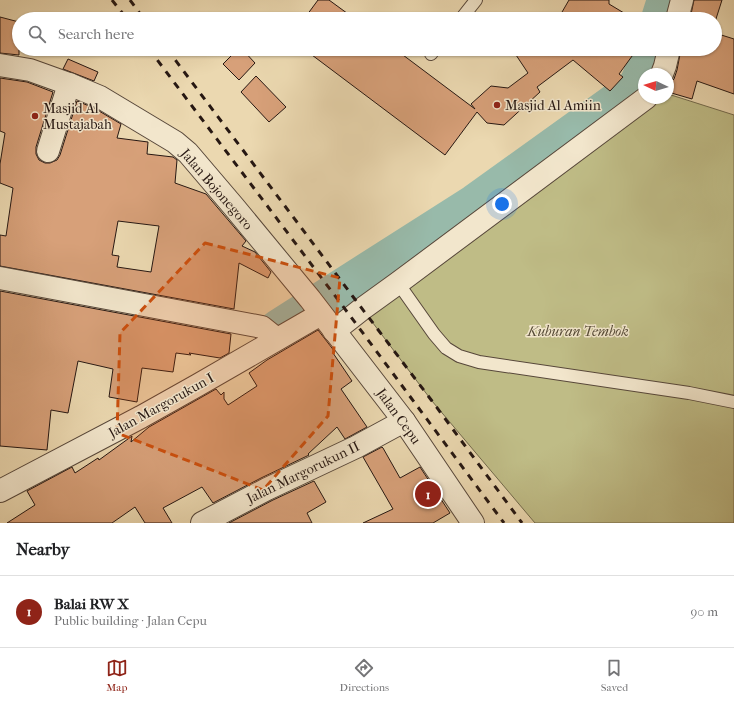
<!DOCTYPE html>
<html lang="en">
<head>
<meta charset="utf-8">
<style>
  body { margin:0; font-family:"IM FELL French Canon",serif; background:#f2f2f2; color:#202124 }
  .compass { position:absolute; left:638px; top:68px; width:36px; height:36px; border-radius:50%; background:#fff; box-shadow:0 1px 3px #0004; rotate:274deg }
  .you { position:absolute; left:502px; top:204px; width:14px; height:14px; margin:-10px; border:3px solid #fff; border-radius:50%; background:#1a73e8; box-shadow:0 0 0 6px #1a73e833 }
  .badge { display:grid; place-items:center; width:26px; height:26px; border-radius:50%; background:#8f2418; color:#fff; font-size:13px; font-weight:700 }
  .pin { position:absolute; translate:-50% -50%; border:2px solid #fff; box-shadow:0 1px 4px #0006 }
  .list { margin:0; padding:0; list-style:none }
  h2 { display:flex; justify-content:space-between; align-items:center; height:52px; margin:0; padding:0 16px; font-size:17px }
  h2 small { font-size:13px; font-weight:400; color:#757577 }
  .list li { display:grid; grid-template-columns:26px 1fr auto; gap:12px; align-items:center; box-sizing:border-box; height:72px; padding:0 16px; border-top:1px solid #e0e0e0 }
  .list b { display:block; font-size:15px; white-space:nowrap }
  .list p { margin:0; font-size:13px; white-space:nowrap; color:#757577 }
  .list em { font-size:13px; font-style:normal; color:#757577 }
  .icon { flex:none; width:22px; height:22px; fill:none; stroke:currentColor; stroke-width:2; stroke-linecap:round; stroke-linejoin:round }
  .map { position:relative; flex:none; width:734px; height:523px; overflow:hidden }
  .search { position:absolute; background:#fff; box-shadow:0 1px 3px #0004; left:12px; right:12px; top:12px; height:44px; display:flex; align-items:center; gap:10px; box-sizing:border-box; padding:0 14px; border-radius:22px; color:#757577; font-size:15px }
  .sheet { height:124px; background:#fff }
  nav { display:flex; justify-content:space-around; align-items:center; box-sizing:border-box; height:56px; border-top:1px solid #e0e0e0; background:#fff; font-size:11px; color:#757577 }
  nav a { display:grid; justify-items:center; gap:2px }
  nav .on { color:#8f2418 }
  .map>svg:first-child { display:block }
  .green { fill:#bfbc86; stroke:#726a4c }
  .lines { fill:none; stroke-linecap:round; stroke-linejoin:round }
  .river { stroke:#98baaa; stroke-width:40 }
  .building { fill:#d7a079; stroke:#261712; fill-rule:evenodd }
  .service-casing { stroke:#57473a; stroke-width:14 }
  .minor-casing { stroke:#57473a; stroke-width:24 }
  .service { stroke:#f2e6cc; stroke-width:12 }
  .minor { stroke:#f2e6cc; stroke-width:22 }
  .rail { stroke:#261712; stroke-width:3; stroke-dasharray:7 7; stroke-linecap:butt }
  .marked { fill:#cb4f0d; fill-opacity:0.2; stroke:#cb4f0d; stroke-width:3; stroke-dasharray:8 5; stroke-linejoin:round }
  .poi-dot { fill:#8f2418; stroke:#f2e6cc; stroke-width:1.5 }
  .labels { text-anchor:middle; stroke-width:3; stroke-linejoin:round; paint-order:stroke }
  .poi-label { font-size:14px; fill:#261712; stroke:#f2e6cc; text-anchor:start }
  .street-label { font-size:14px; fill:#261712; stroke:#f2e6cc }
  .park-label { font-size:14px; font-style:italic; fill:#544935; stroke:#f2e6cc }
</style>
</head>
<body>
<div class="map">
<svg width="734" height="523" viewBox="0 0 734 523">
  <rect width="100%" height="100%" fill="#ebd8b0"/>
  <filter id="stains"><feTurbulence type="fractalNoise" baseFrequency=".005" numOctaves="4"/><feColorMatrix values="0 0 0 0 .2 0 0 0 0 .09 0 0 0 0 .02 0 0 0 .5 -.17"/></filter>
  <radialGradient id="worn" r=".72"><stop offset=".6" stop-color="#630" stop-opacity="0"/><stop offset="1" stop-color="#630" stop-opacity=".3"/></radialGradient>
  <polygon class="green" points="644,92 644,98 668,98 668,94 734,115 734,523 535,523 432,401 354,298"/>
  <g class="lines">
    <g class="river">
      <polyline points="661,19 667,0"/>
      <polyline points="279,329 475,204 638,87 648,63 652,49"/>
    </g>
  </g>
  <g class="building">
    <polygon points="318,0 329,0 355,19 304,19"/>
    <polygon points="569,0 609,0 609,4 634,19 558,19"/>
    <polygon points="694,0 722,0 715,22 715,19 690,19"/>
    <polygon points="0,17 19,22 19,55 0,53"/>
    <polygon points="715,33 734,39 734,94 697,81 692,99 668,92 668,85 674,79 677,70 681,49 715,49"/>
    <polygon points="238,49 242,49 255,63 239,80 223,64"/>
    <polygon points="304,49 395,49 475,109 471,104 491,86 508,88 528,73 516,55 525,49 630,49 635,52 619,74 623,77 610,91 573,60 537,87 540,92 504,125 487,123 477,112 445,155"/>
    <polygon points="68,59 98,72 94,81 63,69"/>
    <polygon points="256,76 286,107 269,122 241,92"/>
    <path d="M 0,78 L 27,82 L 53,92 L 36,147 L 36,154 L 39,160 L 45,163 L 50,163 L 57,160 L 60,155 L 77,101 L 94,108 L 121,124 L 117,138 L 148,142 L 147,154 L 173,157 L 177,160 L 175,183 L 206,194 L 246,241 L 242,246 L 255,252 L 271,272 L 268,278 L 239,263 L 234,309 L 0,266 L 0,235 L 6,236 L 13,188 L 0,183 L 0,164 L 5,133 L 0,131 ZM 118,221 L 159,226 L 151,272 L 117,267 L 119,256 L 112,255 Z"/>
    <polygon points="0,291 231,334 229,353 220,358 189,353 191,355 176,353 173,372 142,368 137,402 109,397 113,369 78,361 68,413 51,410 47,450 0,446"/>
    <polygon points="318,330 335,352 333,353 352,381 341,389 367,427 345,439 337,427 308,454 309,455 307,456 261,478 213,503 202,487 163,508 172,523 145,523 135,507 112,523 7,523 35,505 27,491 72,467 75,473 98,458 99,460 132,436 131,442 149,427 216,389 221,395 224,392 224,399 228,405 257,386 249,373 267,360"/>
    <polygon points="382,447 383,448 400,478 420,467 450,513 433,523 363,523 393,509 363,457"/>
    <polygon points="314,481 326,502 307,513 312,523 229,523 273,500"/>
  </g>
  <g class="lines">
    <g class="service-casing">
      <g id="service">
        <polyline points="461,19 476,0"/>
        <polyline points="431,54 435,49"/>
        <polyline points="398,283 434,334 446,348 459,356 479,362 689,393 734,402"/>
      </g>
    </g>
    <g class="minor-casing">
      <g id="minor">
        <polyline points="677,19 682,0"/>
        <polyline points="0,65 30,70 69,84 100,97 175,142 188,153 234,207 310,299 404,421 473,523"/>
        <polyline points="662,74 665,66 669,49"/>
        <polyline points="48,151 69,84"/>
        <polyline points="0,278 262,327 277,339"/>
        <polyline points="334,331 362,309 398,283 646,98"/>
        <polyline points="0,491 141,417 198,385 321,314"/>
        <polyline points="202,523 267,489 356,447 404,421"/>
      </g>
    </g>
    <use href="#service" class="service"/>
    <use href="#minor" class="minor"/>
    <g class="rail">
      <polyline points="112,0 127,19"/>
      <polyline points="130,0 144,19"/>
      <polyline points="149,49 351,317 504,523"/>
      <polyline points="167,49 354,298 432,401 522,523"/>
    </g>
  </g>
  <path class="marked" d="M 205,243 L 340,278 L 328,416 L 263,490 L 117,433 L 120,333 Z"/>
  <g class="poi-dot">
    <circle cx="497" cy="105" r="4"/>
    <circle cx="35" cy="116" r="4"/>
  </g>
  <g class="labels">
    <g class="poi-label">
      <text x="505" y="110">Masjid Al Amiin</text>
      <text x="43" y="113">Masjid Al<tspan x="43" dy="16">Mustajabah</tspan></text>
    </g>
    <g class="street-label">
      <text transform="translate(217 189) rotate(49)" y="5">Jalan Bojonegoro</text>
      <text transform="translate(161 405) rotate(-29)" y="5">Jalan Margorukun I</text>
      <text transform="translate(399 416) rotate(54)" y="5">Jalan Cepu</text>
      <text transform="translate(303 472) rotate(-26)" y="5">Jalan Margorukun II</text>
    </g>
    <g class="park-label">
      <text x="578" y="336">Kuburan Tembok</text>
    </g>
  </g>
  <rect width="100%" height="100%" filter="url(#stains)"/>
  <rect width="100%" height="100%" fill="url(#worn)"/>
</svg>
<svg class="compass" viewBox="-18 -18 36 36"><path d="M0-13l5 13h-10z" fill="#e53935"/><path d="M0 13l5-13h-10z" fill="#757577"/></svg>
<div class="you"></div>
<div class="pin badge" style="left:428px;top:494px">1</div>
<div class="search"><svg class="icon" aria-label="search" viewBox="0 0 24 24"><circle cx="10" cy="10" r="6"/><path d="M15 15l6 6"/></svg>Search here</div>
</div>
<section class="sheet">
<h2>Nearby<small></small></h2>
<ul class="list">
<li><span class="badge">1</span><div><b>Balai RW X</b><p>Public building · Jalan Cepu</p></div><em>90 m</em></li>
</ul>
</section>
<nav>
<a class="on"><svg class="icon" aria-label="map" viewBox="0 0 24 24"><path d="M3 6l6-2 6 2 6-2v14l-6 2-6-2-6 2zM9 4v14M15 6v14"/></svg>Map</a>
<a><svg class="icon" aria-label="directions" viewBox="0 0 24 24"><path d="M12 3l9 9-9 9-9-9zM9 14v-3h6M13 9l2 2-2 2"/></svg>Directions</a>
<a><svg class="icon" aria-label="saved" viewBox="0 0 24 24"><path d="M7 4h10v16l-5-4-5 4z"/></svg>Saved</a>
</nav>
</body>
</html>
